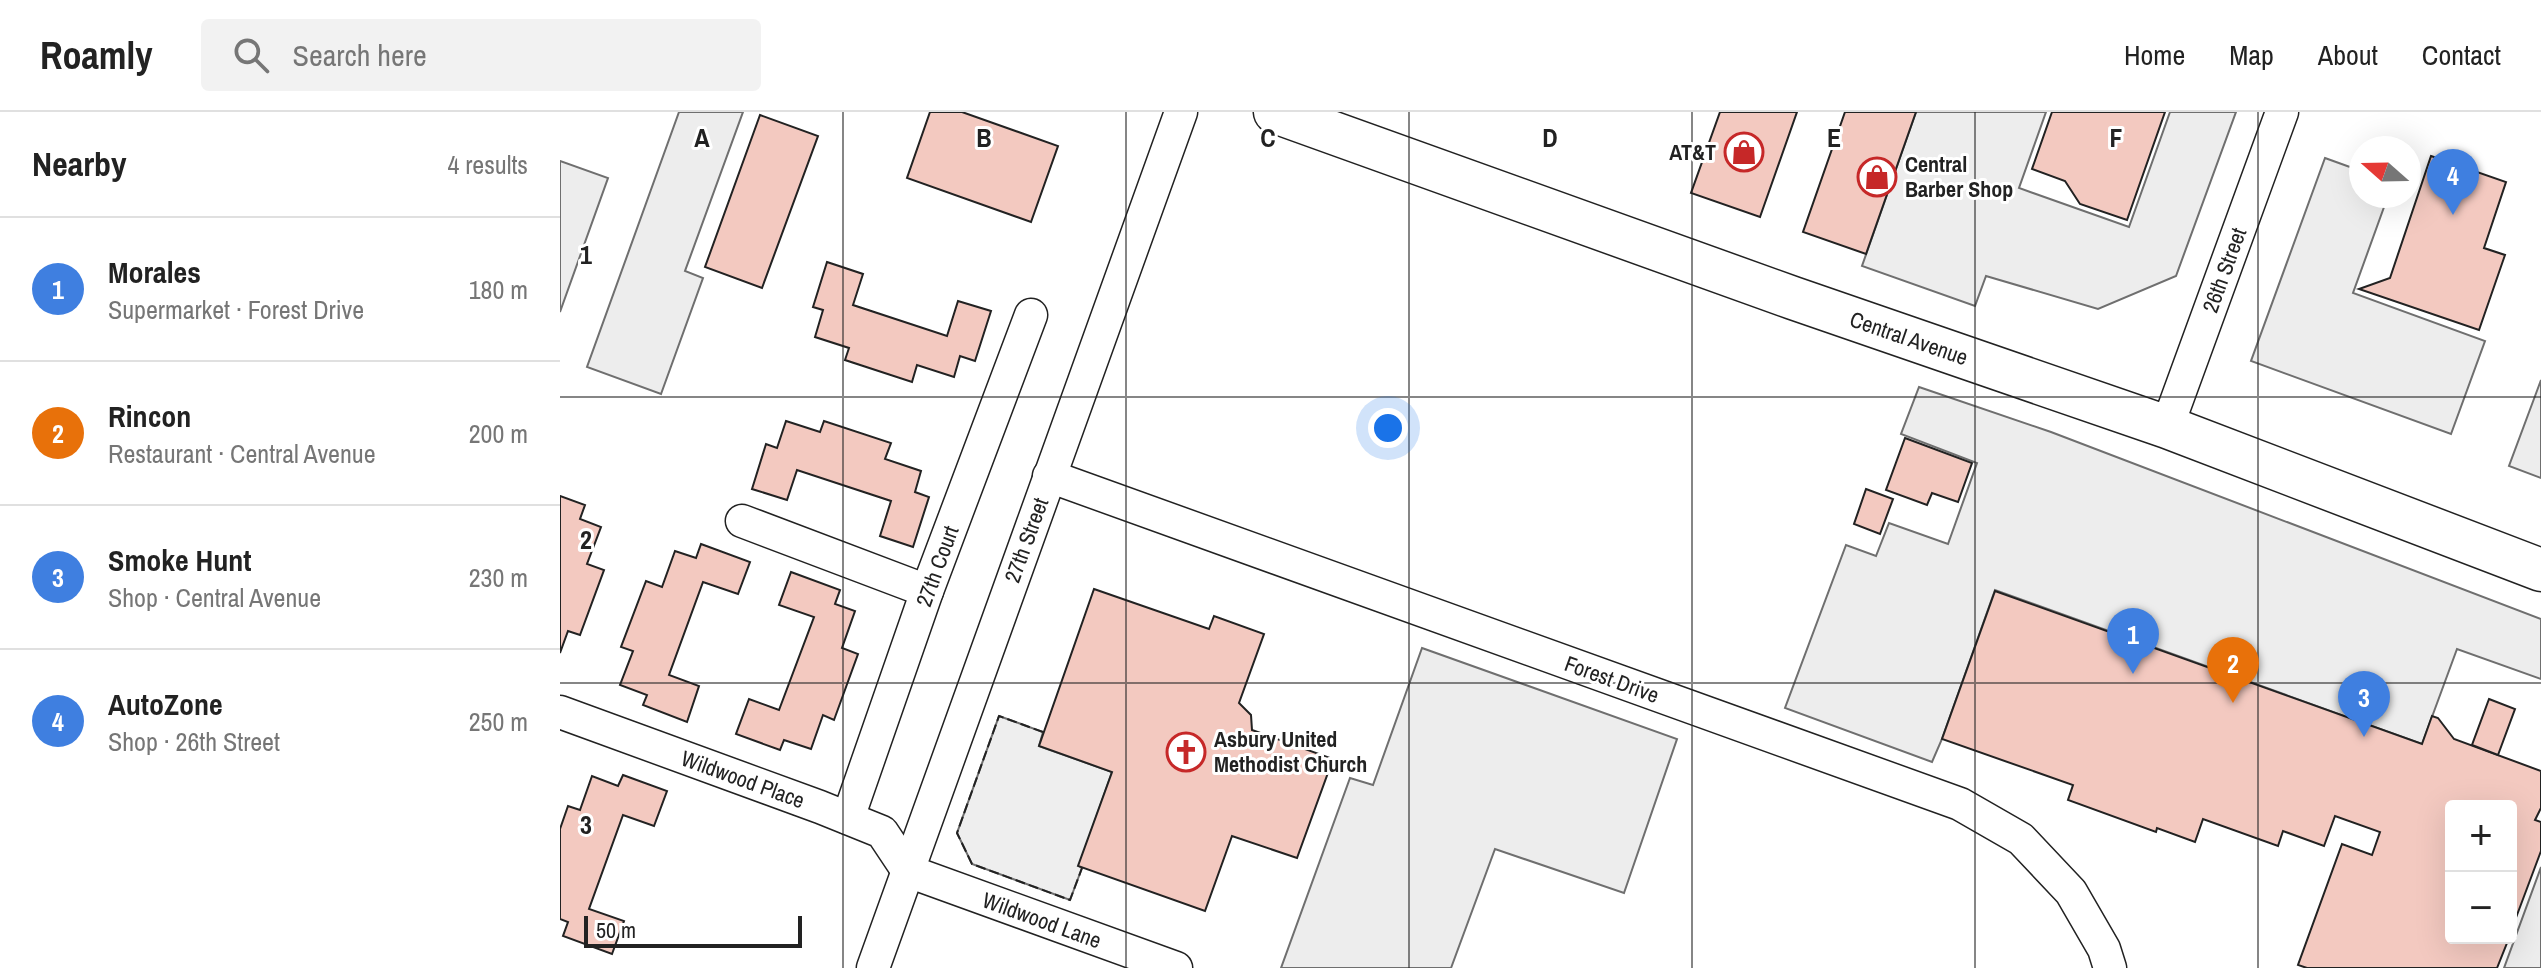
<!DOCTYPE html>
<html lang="en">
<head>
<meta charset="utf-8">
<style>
  body { margin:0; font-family:"Archivo Narrow",sans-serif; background:#f2f2f2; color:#222 }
  .controls { position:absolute; right:24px; bottom:24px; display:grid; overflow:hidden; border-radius:8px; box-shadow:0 8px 32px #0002 }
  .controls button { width:72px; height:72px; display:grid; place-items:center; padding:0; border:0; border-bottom:2px solid #e0e0e0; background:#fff; color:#222; font:40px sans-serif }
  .compass { position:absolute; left:1789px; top:24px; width:72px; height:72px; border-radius:50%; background:#fff; box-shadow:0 8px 32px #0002; rotate:290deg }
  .scale { position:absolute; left:24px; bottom:20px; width:218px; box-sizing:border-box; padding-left:8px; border:4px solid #222; border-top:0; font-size:22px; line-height:28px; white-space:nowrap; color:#222; -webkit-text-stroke:6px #fff; paint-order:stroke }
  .you { position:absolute; left:828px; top:316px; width:28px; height:28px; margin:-20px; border:6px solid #fff; border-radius:50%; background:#1a73e8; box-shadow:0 0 0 12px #1a73e833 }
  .badge { display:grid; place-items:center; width:52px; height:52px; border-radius:50%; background:#7c3aed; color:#fff; font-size:26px; font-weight:700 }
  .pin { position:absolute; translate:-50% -66px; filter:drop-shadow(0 2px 4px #0008) }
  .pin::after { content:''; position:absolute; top:42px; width:28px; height:24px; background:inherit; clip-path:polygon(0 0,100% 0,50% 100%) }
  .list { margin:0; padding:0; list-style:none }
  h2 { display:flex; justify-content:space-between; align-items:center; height:104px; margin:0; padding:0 32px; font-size:34px }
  h2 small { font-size:26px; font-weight:400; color:#767676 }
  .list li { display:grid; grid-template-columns:52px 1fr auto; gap:24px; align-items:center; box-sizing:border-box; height:144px; padding:0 32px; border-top:2px solid #e0e0e0 }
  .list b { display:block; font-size:30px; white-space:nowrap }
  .list p { margin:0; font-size:26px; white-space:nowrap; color:#767676 }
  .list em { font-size:26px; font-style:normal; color:#767676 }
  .icon { flex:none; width:44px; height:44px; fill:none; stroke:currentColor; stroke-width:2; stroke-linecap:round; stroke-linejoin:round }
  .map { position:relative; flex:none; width:1981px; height:856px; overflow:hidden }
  header { display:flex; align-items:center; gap:48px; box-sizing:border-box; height:112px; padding:0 40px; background:#fff; border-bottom:2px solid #e0e0e0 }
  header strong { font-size:38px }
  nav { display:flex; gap:44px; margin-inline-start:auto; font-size:28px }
  .search { width:560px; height:72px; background:#f2f2f2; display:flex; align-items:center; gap:20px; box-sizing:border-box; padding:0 28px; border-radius:8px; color:#767676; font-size:30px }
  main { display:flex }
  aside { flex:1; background:#fff }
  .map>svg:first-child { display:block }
  .green { fill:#eee; stroke:#6f6f6f; stroke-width:2 }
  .parking { fill:#ededed; stroke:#6f6f6f; stroke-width:2 }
  .building { fill:#f3c9c0; stroke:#222; stroke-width:2 }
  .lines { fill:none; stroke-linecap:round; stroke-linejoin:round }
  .minor-casing { stroke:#222; stroke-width:35 }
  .major-casing { stroke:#222; stroke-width:45 }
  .minor { stroke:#fff; stroke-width:32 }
  .major { stroke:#fff; stroke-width:42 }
  .fence { stroke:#222; stroke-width:2; stroke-dasharray:10 4; stroke-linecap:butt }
  .grid { fill:none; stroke:#222; stroke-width:2; stroke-opacity:0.55 }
  .labels { text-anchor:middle; stroke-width:6; stroke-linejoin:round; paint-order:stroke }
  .poi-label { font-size:22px; font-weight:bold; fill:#222; stroke:#fff; text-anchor:start }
  .street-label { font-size:22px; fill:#222; stroke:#fff }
  .grid-label { font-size:26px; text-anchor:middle; font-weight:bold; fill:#222; stroke:#fff; stroke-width:6; stroke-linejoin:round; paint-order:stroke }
</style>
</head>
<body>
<header>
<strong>Roamly</strong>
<div class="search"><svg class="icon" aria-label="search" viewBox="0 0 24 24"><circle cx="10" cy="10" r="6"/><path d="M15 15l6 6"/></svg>Search here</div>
<nav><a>Home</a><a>Map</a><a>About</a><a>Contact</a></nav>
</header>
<main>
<aside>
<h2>Nearby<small>4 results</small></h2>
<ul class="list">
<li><span class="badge" style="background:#3f7fe0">1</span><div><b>Morales</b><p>Supermarket · Forest Drive</p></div><em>180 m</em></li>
<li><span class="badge" style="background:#e8710a">2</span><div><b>Rincon</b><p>Restaurant · Central Avenue</p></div><em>200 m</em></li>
<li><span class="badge" style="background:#3f7fe0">3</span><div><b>Smoke Hunt</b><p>Shop · Central Avenue</p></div><em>230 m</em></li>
<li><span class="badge" style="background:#3f7fe0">4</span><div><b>AutoZone</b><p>Shop · 26th Street</p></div><em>250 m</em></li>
</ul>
</aside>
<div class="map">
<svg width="1981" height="856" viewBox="0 0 1981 856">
  <rect width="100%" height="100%" fill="#fff"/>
  <polygon class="green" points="439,604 483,620 479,634 552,660 519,754 522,756 510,788 412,752 397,721"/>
  <g class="parking">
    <polygon points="119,0 183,0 125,159 143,166 101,282 27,255"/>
    <polygon points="1356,0 1486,0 1459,76 1569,115 1610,0 1676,0 1616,164 1538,197 1426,164 1415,194 1302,154"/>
    <polygon points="1765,46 1801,59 1801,84 1828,84 1793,181 1925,229 1891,322 1691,249"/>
    <polygon points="0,49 48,66 0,200"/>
    <polygon points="1981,268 1981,366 1949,354"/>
    <polygon points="1359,275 1491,320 1981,507 1981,567 1897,537 1862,632 1435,478 1382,627 1372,650 1225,596 1286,433 1316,444 1329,411 1388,432 1417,351 1341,322"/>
    <polygon points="862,536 1117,627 1064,781 935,737 891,856 721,856 790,666 813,673"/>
    <polygon points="1981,755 1981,856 1944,856"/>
  </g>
  <g class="building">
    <polygon points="370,0 402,0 498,34 471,110 347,66"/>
    <polygon points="1160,0 1237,0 1200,105 1131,81"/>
    <polygon points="1285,0 1356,0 1306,142 1243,120"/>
    <polygon points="1492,0 1605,0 1567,108 1520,92 1505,69 1472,57"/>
    <polygon points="200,3 258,24 202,176 145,155"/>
    <polygon points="1871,44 1946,70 1924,136 1945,143 1919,218 1799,177 1830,166"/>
    <polygon points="267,150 303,162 293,193 387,224 398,189 431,199 415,249 400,244 394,265 357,253 352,270 285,248 289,236 255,225 263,198 253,195"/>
    <polygon points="226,309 260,320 264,309 331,331 325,347 361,359 355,380 369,385 353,435 320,424 331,389 237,358 227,388 192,377 206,332 217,336"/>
    <polygon points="1345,326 1412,351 1398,390 1372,381 1367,393 1326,378"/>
    <polygon points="1306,377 1333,387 1320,422 1294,412"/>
    <polygon points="0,384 25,393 20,407 41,415 27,452 44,458 20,523 8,519 0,541"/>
    <polygon points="141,432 190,450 178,482 143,470 109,563 139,574 127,610 83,593 87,583 60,573 73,539 61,535 86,469 102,475 115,439 136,446"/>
    <polygon points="231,460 280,478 275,492 295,499 282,536 298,542 274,608 263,603 251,637 224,628 220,638 176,622 189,587 219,598 254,505 219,493"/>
    <polygon points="534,477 649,517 654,504 704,522 679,591 691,603 692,618 773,647 737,746 672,724 645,799 518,754 552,660 479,634"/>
    <polygon points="1435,479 1862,632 1872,604 1878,606 1894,627 1981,659 1981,696 1975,708 1981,710 1981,739 1951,819 1951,694 1891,694 1891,826 1949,826 1937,856 1747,856 1738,853 1782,732 1812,743 1820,720 1775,704 1764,734 1723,719 1718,734 1643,707 1635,730 1597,716 1596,720 1508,688 1513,673 1382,627"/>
    <polygon points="1929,587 1955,597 1938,643 1912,633"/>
    <polygon points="63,663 107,679 94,714 63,703 29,797 64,809 52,842 3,824 8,810 0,807 0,717 8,694 20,698 32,664 58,674"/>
  </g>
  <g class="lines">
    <g class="minor-casing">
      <g id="minor">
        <polyline points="1607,315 1722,0"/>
        <polyline points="489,364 1400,692 1461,727 1511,780 1544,837 1550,856"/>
        <polyline points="182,409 367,479"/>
        <polyline points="0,600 260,695 322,720 348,759 616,856"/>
        <polyline points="288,706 367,479 471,203"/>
        <polyline points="313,856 621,0"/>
      </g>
    </g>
    <g class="major-casing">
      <polyline id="major" points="715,0 1233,186 1607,315 1981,458"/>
    </g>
    <use href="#minor" class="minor"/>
    <use href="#major" class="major"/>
    <polyline class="fence" points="483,620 439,604 397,721 412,752 510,788 522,756"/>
  </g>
  <path class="grid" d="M 283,0 L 283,856M 566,0 L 566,856M 849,0 L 849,856M 1132,0 L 1132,856M 1415,0 L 1415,856M 1698,0 L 1698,856M 0,285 L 1981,285M 0,571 L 1981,571"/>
  <defs>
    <g id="shop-ring" transform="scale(2)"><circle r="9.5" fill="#fff" stroke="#c62828" stroke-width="1.5"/><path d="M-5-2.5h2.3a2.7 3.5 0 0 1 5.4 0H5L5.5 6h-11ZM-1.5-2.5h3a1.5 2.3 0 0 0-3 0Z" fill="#c62828"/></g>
    <g id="church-ring" transform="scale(2)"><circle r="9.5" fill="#fff" stroke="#c62828" stroke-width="1.5"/><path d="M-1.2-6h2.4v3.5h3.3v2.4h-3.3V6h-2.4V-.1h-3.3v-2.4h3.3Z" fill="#c62828"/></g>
  </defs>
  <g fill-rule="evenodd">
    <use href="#shop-ring" x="1184" y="40"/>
    <use href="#shop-ring" x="1317" y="65"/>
    <use href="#church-ring" x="626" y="640"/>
  </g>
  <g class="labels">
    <g class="poi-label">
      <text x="1156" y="48" text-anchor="end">AT&amp;T</text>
      <text x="1345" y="60">Central<tspan x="1345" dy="25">Barber Shop</tspan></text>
      <text x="654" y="635">Asbury United<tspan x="654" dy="25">Methodist Church</tspan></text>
    </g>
    <g class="street-label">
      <text transform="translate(1664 158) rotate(-70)" y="8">26th Street</text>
      <text transform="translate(1349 226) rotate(19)" y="8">Central Avenue</text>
      <text transform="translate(466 428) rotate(-70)" y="8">27th Street</text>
      <text transform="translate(377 454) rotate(-70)" y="8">27th Court</text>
      <text transform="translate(1052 567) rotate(20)" y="8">Forest Drive</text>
      <text transform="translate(183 667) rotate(20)" y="8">Wildwood Place</text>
      <text transform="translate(482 808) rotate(20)" y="8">Wildwood Lane</text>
    </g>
  </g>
  <g class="grid-label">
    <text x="142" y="35">A</text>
    <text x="424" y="35">B</text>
    <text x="708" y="35">C</text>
    <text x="990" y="35">D</text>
    <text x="1274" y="35">E</text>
    <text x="1556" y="35">F</text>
    <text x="26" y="152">1</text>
    <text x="26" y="437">2</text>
    <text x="26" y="722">3</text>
  </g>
</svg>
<div class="controls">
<button>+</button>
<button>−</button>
</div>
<svg class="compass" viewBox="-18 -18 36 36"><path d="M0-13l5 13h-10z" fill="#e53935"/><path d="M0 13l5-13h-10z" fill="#767676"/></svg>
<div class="scale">50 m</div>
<div class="you"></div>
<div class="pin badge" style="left:1573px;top:562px;background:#3f7fe0">1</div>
<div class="pin badge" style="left:1673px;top:591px;background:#e8710a">2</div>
<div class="pin badge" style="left:1804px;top:625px;background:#3f7fe0">3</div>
<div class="pin badge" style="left:1893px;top:103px;background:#3f7fe0">4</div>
</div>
</main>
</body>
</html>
